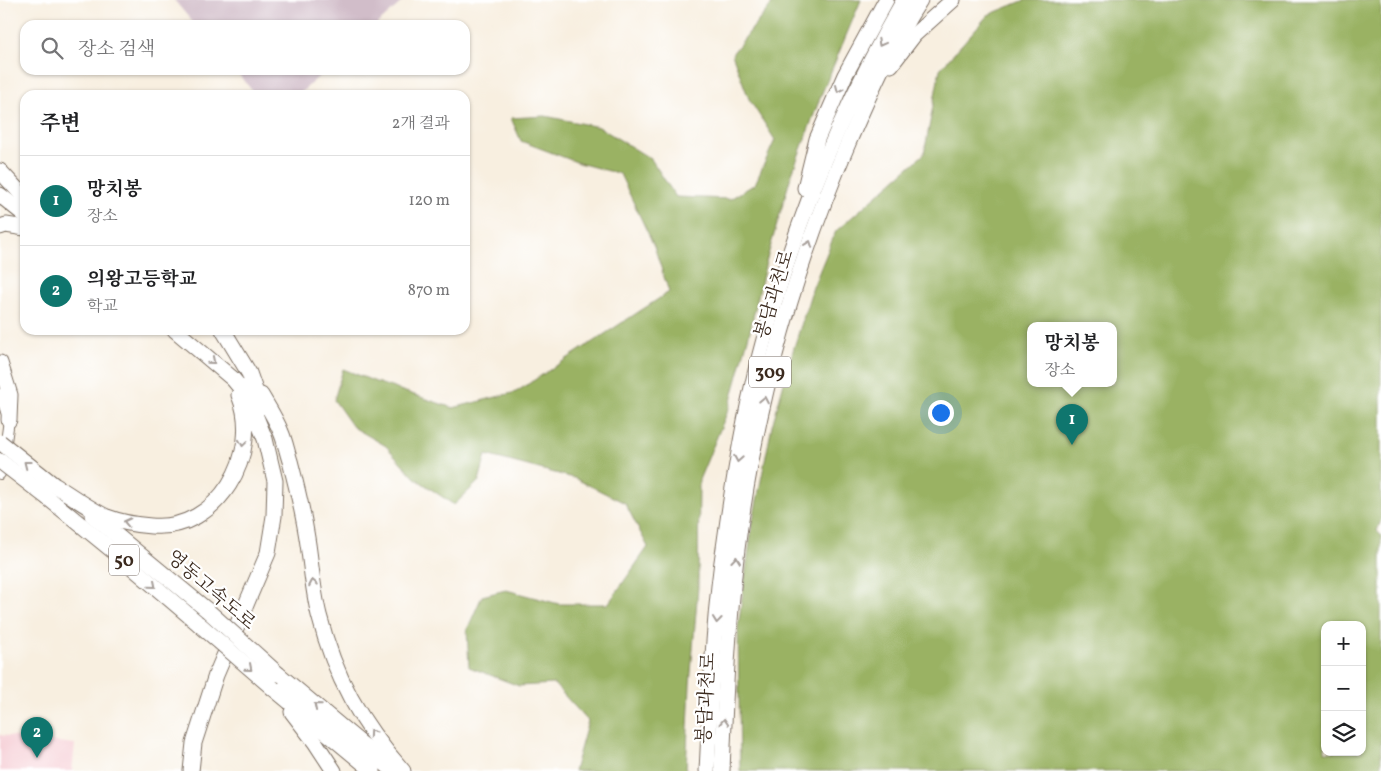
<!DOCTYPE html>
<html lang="ko">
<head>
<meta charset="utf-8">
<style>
  body { margin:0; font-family:Vollkorn,"Noto Serif KR",serif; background:#f6f6f6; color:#202124 }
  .controls { position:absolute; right:15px; bottom:15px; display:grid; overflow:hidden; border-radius:10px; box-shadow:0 1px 4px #0004 }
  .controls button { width:45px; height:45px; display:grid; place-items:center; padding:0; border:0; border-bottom:1px solid #e0e0e0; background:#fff; color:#202124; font:25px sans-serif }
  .you { position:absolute; left:940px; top:412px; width:18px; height:18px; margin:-12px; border:4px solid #fff; border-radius:50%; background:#1a73e8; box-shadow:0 0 0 8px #1a73e833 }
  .badge { display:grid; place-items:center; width:32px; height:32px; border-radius:50%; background:#0f766e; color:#fff; font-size:16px; font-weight:700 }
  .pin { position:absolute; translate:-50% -41px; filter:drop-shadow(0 1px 2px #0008) }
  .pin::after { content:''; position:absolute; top:26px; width:18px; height:15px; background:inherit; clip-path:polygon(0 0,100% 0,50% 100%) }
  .popup { position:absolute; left:1027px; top:322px; width:90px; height:65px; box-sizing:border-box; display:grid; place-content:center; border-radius:10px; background:#fff; filter:drop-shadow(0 1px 4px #0005); font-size:16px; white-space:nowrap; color:#757577 }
  .popup b { font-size:19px; color:#202124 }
  .popup::after { content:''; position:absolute; left:50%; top:100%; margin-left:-10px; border:10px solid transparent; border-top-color:#fff }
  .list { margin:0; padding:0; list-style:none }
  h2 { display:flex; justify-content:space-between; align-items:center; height:65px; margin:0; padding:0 20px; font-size:21px }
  h2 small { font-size:16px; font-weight:400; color:#757577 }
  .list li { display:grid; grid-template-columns:32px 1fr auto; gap:15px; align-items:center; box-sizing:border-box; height:90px; padding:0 20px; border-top:1px solid #e0e0e0 }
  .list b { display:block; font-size:19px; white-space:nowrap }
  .list p { margin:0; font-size:16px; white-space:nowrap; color:#757577 }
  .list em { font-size:16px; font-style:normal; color:#757577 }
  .icon { flex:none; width:28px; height:28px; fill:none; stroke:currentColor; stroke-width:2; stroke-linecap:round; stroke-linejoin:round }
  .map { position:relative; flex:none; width:1381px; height:771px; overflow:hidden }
  .search { position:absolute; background:#fff; box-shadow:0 1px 4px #0004; left:20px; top:20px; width:450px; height:55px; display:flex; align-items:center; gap:12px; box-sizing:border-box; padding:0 18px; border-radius:15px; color:#757577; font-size:19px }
  .panel { position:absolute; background:#fff; box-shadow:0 1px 4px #0004; left:20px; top:90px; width:450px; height:245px; border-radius:15px }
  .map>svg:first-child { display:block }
  .built { fill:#f6cfd6 }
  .industrial { fill:#d1bdc9 }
  .forest { fill:#9ab263; stroke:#6a6e40; fill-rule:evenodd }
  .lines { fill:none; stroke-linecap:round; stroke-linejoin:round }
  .minor-casing { stroke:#7d6f62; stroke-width:12 }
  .highway-casing { stroke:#7d6f62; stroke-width:17 }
  .minor { stroke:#fff; stroke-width:10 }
  .highway { stroke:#fff; stroke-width:15 }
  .highway-bridge-casing { stroke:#7d6f62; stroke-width:17; stroke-linecap:butt }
  .highway-bridge { stroke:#fff; stroke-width:15 }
  .oneway { stroke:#a79f9a }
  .labels { text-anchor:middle; stroke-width:4.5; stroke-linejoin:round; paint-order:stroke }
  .shield { fill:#fff; stroke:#766a62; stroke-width:1 }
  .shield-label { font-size:18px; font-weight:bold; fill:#3b2a1e }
  .street-label { font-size:19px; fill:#3b2a1e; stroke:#fff }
</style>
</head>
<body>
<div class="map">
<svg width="1381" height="771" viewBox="0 0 1381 771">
  <rect width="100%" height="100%" fill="#fff"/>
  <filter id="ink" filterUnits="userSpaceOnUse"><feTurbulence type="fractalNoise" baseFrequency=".02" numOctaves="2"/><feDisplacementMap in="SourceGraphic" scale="10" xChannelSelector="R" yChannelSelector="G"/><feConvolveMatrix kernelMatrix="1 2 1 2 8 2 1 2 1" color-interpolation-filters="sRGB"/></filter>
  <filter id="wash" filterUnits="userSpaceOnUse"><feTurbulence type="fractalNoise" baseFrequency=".0096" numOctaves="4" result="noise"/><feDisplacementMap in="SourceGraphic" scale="20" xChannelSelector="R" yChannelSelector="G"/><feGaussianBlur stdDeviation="1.12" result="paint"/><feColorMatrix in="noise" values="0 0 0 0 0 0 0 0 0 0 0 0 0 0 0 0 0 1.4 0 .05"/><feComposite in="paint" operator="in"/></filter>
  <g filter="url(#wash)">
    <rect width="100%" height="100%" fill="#f8efe0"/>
    <polygon class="built" points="0,735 75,744 72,771 0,771"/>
    <g class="industrial">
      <polygon points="174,0 404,0 376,25 195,25"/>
      <polygon points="235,70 326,70 298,95 256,95"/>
    </g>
    <g class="forest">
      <polygon points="775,0 861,0 822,93 791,176 766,262 749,335 729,408 699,480 698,587 690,685 686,771 574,771 588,721 554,684 519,686 469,667 467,630 482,596 506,590 559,604 608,604 648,547 625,503 574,478 486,455 479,481 454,505 415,478 386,446 353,427 334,400 343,369 376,382 453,408 516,392 669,292 654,246 620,174 579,163 521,141 511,118 545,116 599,127 651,159 676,197 730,199 755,184 775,140 749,99 732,54"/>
      <path d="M 1025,0 L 1381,0 L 1381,520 L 1377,531 L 1381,535 L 1381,771 L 740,771 L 738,627 L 753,520 L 772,426 L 791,357 L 813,287 L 836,231 L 924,154 L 940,69 L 988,15 ZM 1031,326 L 1113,326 L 1113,384 L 1031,384 ZM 1325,625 L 1362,625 L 1362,752 L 1325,752 Z"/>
    </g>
  </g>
  <g filter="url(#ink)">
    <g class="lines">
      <g class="minor-casing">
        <polyline id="minor" points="0,394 9,420 4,456 0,474"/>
      </g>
      <g class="highway-casing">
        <g id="highway">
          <polyline points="891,65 914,35 953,0"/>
          <polyline points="0,171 25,198"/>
          <polyline points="805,188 817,139 845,75 886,0"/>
          <polyline points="0,195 25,215"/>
          <polyline points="0,227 6,225 25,228"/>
          <polyline points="175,330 233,379 248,397 265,439 275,481 274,516 268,553 216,675 194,743 191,771"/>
          <polyline points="223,330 249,373 261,407"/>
          <polyline points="0,363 10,395 9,420"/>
          <path d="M 261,395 C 268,407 276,419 281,432 C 285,441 287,452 290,461 C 296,484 302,508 306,532 C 311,559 312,587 319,615 C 335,678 360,722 403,771"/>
          <path d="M 54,485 C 71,495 89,509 107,517 C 120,522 137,525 151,526 C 218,532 263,453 239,395"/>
          <polyline points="48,498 118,555 199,624"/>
          <polyline points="92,515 207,610"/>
          <polyline points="278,674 389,767"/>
          <polyline points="274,689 373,771"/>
          <polyline points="292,712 315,742 334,771"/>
          <path d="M 707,771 C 711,695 713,617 725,541 C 733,483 743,424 757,366 C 789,238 838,114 904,0"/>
          <path d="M 722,771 C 725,697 728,623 737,549 C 755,409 793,271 849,141 C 870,93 891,44 920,0"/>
        </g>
      </g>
      <use href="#minor" class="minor"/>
      <use href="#highway" class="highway"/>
      <g class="highway-bridge-casing">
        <g id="highway-bridge">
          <polyline points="0,442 54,485"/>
          <polyline points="0,461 48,498"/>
          <polyline points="207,610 278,674"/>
          <polyline points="199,624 274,689"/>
        </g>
      </g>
      <use href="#highway-bridge" class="highway-bridge"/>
    </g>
    <defs><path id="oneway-chevron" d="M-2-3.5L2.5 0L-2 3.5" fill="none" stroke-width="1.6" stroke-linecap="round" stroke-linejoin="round" transform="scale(1.25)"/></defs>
    <g class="oneway">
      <use href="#oneway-chevron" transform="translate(881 43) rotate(118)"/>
      <use href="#oneway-chevron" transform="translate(839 89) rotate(114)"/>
      <use href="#oneway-chevron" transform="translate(809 244) rotate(-70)"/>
      <use href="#oneway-chevron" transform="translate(212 361) rotate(40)"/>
      <use href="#oneway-chevron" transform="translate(764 400) rotate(-79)"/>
      <use href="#oneway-chevron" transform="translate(243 443) rotate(98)"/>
      <use href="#oneway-chevron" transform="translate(738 459) rotate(100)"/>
      <use href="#oneway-chevron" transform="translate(27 464) rotate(-142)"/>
      <use href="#oneway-chevron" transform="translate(127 522) rotate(-167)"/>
      <use href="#oneway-chevron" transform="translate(736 560) rotate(-84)"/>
      <use href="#oneway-chevron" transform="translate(313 583) rotate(-101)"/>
      <use href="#oneway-chevron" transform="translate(153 585) rotate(40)"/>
      <use href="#oneway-chevron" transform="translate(717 620) rotate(96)"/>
      <use href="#oneway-chevron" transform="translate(249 668) rotate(41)"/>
      <use href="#oneway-chevron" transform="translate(317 706) rotate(-140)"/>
      <use href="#oneway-chevron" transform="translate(724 722) rotate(-87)"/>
      <use href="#oneway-chevron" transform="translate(372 733) rotate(-125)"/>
    </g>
  </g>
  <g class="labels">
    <g class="shield">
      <rect x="749" y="356.5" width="42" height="31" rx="4"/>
      <rect x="109" y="544.5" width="30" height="31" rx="4"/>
    </g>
    <g class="shield-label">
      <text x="770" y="378">309</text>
      <text x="124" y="566">50</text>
    </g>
    <g class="street-label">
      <text transform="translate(773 294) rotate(-73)" y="7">봉담과천로</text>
      <text transform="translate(212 589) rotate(41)" y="7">영동고속도로</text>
      <text transform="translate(705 698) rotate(-87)" y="7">봉담과천로</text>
    </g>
  </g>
</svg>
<div class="controls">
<button>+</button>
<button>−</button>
<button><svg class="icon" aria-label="layers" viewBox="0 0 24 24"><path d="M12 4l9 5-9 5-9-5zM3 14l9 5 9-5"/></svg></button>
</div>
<div class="you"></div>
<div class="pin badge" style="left:1072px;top:445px">1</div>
<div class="popup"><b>망치봉</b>장소</div>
<div class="pin badge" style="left:37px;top:758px">2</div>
<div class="search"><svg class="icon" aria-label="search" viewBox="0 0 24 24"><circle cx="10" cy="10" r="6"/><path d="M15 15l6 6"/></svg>장소 검색</div>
<section class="panel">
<h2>주변<small>2개 결과</small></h2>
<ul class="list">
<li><span class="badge">1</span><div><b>망치봉</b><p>장소</p></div><em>120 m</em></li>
<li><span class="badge">2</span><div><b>의왕고등학교</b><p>학교</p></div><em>870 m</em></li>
</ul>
</section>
</div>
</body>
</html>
